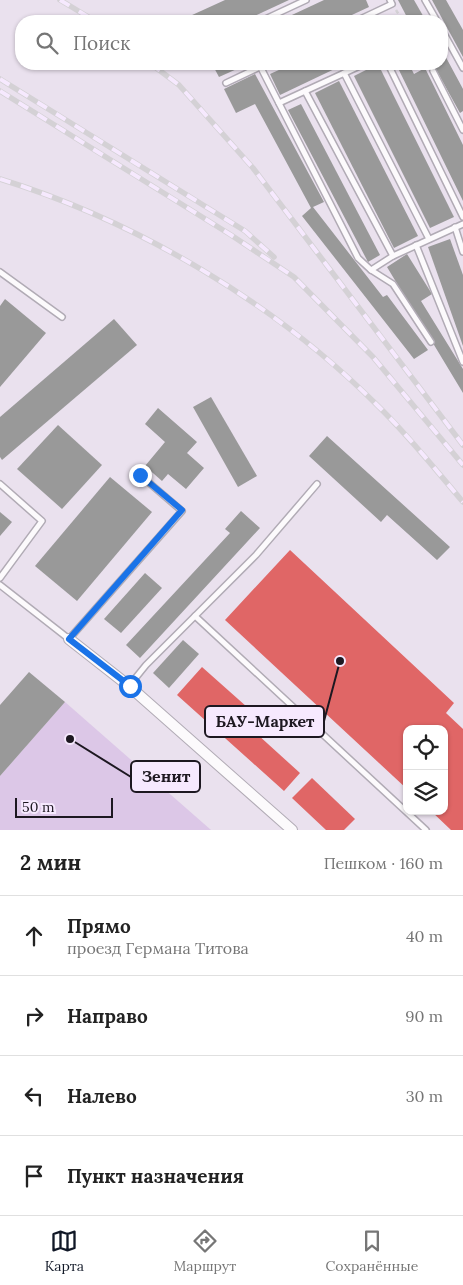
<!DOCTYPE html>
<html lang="ru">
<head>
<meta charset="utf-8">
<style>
  body { margin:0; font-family:Lora,serif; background:#f2f2f2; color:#222 }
  .controls { position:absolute; right:15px; bottom:15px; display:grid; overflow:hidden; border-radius:10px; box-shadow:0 1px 4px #0004 }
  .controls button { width:45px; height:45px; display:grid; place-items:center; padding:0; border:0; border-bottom:1px solid #e0e0e0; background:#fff; color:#222; font:25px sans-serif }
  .scale { position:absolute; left:15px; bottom:12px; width:98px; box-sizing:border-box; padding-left:5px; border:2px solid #1d1821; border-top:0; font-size:14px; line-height:18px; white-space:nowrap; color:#1d1821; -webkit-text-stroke:4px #f6e9fe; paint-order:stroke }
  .stop { position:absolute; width:15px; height:15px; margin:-11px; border:4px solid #1a73e8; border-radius:50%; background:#fff }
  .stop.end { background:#1a73e8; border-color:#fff; box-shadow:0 1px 5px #0008 }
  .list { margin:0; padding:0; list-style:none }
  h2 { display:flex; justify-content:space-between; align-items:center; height:65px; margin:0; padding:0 20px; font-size:21px }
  h2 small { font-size:16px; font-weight:400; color:#767676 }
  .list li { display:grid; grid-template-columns:32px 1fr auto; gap:15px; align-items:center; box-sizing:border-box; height:80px; padding:0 20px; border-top:1px solid #e0e0e0 }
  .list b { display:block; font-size:19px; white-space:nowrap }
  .list p { margin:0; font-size:16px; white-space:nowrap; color:#767676 }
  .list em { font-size:16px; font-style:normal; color:#767676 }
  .icon { flex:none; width:28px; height:28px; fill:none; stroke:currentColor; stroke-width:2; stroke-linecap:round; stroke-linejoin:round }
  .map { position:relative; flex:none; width:463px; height:830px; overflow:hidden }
  .search { position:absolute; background:#fff; box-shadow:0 1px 4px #0004; left:15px; right:15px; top:15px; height:55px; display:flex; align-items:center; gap:12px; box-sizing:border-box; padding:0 18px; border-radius:20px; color:#767676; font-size:19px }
  .sheet { height:385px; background:#fff }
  nav { display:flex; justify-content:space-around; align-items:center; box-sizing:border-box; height:70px; border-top:1px solid #e0e0e0; background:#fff; font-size:14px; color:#767676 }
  nav a { display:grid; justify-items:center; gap:2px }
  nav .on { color:#111827 }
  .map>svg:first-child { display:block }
  .green { fill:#dcc7e7 }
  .shops { fill:#e06666 }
  .industry { fill:#999 }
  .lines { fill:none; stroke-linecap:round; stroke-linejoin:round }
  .service-casing { stroke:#b1abb5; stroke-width:8 }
  .minor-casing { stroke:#b1abb5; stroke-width:12 }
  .path { stroke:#d5d2d6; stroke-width:2.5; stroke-dasharray:4 2.5; stroke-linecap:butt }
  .service { stroke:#fcfafc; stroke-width:5 }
  .minor { stroke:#fcfafc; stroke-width:10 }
  .rail-casing { stroke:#d4d1d5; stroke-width:5.5 }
  .rail { stroke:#f6e9fe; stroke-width:4; stroke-dasharray:11; stroke-linecap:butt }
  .route { stroke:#1a73e8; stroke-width:6 }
  .leader { fill:none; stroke:#1d1821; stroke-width:2 }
  .callout-dot { fill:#1d1821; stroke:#f6e9fe; stroke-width:2 }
  .callout { fill:#f6e9fe; stroke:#1d1821; stroke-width:2 }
  .callout-label { font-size:16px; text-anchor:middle; font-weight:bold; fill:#1d1821 }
</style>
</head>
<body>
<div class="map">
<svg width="463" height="830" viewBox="0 0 463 830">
  <rect width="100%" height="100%" fill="#eae1ee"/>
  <polygon class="green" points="65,702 211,830 0,830 0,776"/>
  <g class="shops">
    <polygon points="290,550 454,703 446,713 463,729 463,830 451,830 431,811 444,811 444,729 407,729 407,789 225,620"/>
    <polygon points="202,667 266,724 257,734 300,773 284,791 177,695"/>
    <polygon points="312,778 355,819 344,830 326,830 292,798"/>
  </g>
  <g class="industry">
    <polygon points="225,0 289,0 244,21 179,21"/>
    <polygon points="324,0 366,0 369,7 339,21 279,21"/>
    <polygon points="398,0 414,0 426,21 409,21"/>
    <polygon points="432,0 446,0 463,30 463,57"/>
    <polygon points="442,50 463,89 463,111 460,113 433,64 442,64"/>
    <polygon points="212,64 248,64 219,77"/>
    <polygon points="292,64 345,64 280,95 270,74"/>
    <polygon points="378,64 454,217 430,228 354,76"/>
    <polygon points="396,64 409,64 414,74 425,68 463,145 463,201"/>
    <polygon points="255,74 324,202 313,207 383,297 387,295 428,350 414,359 302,216 311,208 255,104 236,113 224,89"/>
    <polygon points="339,81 418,236 394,248 315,93"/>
    <polygon points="301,104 380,255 368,262 288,110"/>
    <polygon points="450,239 463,275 463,346 428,247"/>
    <polygon points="407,254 432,294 421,301 463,369 463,393 387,267"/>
    <polygon points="5,299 46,333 0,387 0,306"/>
    <polygon points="114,319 137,345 2,460 0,457 0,417"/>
    <polygon points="211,397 257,476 238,487 193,407"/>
    <polygon points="158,408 197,442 187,453 204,468 186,489 168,474 162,481 145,466 165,442 145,424"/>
    <polygon points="58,425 102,465 62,509 17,469"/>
    <polygon points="327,436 450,547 437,560 387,515 381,522 309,456"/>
    <polygon points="110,477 152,512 77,601 35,566"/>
    <polygon points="241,511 260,528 140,658 126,645 230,533 225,529"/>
    <polygon points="0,512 12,522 0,536"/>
    <polygon points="145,573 162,588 121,633 104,619"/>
    <polygon points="183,640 199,654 169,688 153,673"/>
    <polygon points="29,672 65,702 0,776 0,705"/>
  </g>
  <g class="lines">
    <g class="service-casing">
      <g id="service">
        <polyline points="425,0 437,21"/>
        <polyline points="261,21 306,0"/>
        <polyline points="356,21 392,4 390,0"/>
        <polyline points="442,30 463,68"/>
        <polyline points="388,64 463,217"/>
        <polyline points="260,66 358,258 371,270 393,284 431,342"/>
        <polyline points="433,71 463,130"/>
        <polyline points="344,73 429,239"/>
        <polyline points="226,83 266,64"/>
        <polyline points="305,91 393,256"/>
        <polyline points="279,103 364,64"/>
        <polyline points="455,227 463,252"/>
        <polyline points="416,245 463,362"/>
        <polyline points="371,270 393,256 463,224"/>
        <polyline points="0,272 62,317"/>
        <polyline points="0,484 42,521 0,578"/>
        <polyline points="317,484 256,555 195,616 426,830"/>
        <polyline points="0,585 69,639 182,511 140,475"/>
        <polyline points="129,686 146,665 195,616"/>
      </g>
    </g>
    <g class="minor-casing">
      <polyline id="minor" points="69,639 129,686 292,830"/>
    </g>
    <polyline class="path" points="396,10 403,21"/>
    <use href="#service" class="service"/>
    <use href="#minor" class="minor"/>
    <g class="rail-casing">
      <g id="rail">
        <polyline points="60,0 95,21"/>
        <polyline points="151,64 179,85 253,168 463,445"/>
        <polyline points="0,79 245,231 274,257"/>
        <polyline points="0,91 231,235 294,277 373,357 463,465"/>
        <path d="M 0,179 C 137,221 276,304 377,405 C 408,435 435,469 463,502"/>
      </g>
    </g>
    <use href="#rail" class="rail"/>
  </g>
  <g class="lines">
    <polyline class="route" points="130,686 69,639 182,510 140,475"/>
  </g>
  <path class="leader" d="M340 661L324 721M70 739L131 777"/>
  <g class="callout-dot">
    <circle cx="340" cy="661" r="5"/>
    <circle cx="70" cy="739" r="5"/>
  </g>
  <g class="callout">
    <rect x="205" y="706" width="119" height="31" rx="5"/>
    <rect x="131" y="761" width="69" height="31" rx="5"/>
  </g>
  <g class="callout-label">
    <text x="265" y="727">БАУ-Маркет</text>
    <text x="166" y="782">Зенит</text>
  </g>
</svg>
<div class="controls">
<button><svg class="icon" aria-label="locate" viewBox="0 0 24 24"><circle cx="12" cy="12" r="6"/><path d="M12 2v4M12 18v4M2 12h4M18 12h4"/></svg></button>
<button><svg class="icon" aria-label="layers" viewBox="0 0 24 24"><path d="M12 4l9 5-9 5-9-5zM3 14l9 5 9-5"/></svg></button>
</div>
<div class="scale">50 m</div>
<div class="stop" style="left:130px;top:686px"></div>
<div class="stop end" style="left:140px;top:475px"></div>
<div class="search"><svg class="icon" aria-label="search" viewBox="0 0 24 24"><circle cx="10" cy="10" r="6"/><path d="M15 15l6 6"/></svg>Поиск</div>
</div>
<section class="sheet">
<h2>2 мин<small>Пешком · 160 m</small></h2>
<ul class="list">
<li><svg class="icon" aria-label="ahead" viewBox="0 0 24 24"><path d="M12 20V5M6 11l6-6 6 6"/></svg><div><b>Прямо</b><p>проезд Германа Титова</p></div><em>40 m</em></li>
<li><svg class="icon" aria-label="right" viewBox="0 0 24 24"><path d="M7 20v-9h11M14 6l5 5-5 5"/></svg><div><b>Направо</b></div><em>90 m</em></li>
<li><svg class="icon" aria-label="left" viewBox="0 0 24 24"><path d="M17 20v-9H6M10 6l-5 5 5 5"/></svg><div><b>Налево</b></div><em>30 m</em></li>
<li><svg class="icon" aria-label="arrive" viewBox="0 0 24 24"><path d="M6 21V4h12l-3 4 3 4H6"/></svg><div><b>Пункт назначения</b></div></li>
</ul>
</section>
<nav>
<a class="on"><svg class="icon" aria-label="map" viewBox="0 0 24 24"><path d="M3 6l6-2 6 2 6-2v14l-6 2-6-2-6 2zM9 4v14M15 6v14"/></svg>Карта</a>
<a><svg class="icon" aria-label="directions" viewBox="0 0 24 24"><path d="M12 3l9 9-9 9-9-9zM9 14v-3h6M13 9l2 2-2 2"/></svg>Маршрут</a>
<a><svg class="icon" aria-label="saved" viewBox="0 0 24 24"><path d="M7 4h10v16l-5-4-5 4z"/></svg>Сохранённые</a>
</nav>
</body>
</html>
